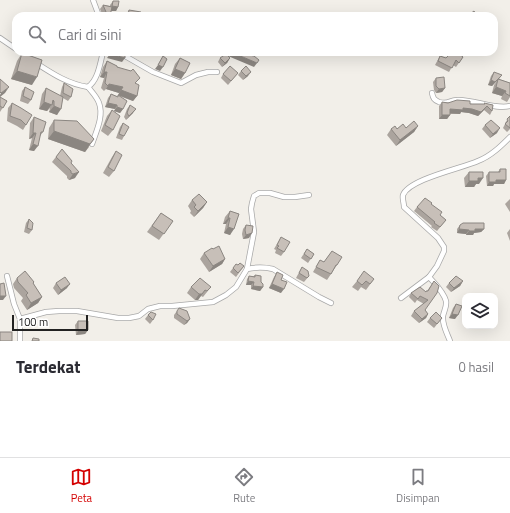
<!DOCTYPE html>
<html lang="id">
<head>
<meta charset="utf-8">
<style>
  body { margin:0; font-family:"Titillium Web",sans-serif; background:#f7f7f7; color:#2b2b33 }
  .controls { position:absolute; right:12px; bottom:12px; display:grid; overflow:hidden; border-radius:8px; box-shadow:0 4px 16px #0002 }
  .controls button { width:36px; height:36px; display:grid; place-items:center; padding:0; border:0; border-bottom:1px solid #e1e1e2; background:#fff; color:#2b2b33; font:20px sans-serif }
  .scale { position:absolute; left:12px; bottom:10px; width:76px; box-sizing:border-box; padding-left:4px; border:2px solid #222; border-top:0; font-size:11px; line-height:14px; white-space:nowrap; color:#222; -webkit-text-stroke:3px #fff; paint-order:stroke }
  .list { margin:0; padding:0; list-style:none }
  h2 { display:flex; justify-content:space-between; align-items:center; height:52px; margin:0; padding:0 16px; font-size:17px }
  h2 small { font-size:13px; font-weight:400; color:#7c7c81 }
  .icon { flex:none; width:22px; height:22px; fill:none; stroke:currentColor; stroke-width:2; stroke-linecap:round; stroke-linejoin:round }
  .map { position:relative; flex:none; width:510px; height:341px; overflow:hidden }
  .search { position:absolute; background:#fff; box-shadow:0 4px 16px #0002; left:12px; right:12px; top:12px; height:44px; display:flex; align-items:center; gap:10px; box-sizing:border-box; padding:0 14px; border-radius:12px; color:#7c7c81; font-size:15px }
  .sheet { height:116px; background:#fff }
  nav { display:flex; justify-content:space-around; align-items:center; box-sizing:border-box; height:56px; border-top:1px solid #e1e1e2; background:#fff; font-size:11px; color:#7c7c81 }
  nav a { display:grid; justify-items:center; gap:2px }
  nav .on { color:#d40000 }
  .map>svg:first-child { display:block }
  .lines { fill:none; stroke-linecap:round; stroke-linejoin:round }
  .street-casing { stroke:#a9a9a9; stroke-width:6 }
  .street { stroke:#fff; stroke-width:4.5 }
  .wall { fill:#aba49e }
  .shaded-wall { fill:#8b8681 }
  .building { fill:#c7bfb8; stroke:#8b8681 }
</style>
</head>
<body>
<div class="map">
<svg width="510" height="341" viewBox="0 0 510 341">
  <rect width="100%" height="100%" fill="#f2efe9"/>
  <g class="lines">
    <g class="street-casing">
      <g id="street">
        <polyline points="93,0 99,16"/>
        <polyline points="0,38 16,49"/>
        <polyline points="103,52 125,56 153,72 181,83 196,75 208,72 217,72"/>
        <path d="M 36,63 C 53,74 68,84 88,87 C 98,80 100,64 103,52"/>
        <path d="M 88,87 C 92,92 97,97 99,103 C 104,116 96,132 92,144"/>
        <path d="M 432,93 C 433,98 434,100 439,102 C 449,105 449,100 457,100 C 473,99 496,110 510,106"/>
        <path d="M 247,269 C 256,267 264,267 273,269 L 319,297 L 331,303"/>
        <polyline points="7,276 14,304 20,319 20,341"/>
        <polyline points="401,298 429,277"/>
        <polyline points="20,319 46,312 59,311 77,311 118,318 129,318 139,316 148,309 160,306 172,306 213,302 226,295 236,287 247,269 254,232 251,209 252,203 254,196 259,193 270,193 284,197 295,197 309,195"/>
        <path d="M 450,341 C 447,333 442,325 443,316 C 444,311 447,306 446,301 C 443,291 435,284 429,277 L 437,266 L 444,251 L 444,247 L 438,238 L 404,207 C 404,203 402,198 403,195 C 409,179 463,168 478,161 C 491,156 501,146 510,137"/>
      </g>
    </g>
    <use href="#street" class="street"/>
  </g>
  <g class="wall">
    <polygon points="113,1 118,7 116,11 111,11 110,16 103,16 100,9 103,5 110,6 110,5"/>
    <polygon points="129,10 140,16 125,16"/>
    <polygon points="449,52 458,52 458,53 463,57 456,67 453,65 449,72 435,65 440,56 446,58 447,57 447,55"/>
    <polygon points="22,53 32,85 11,79 17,61"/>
    <polygon points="180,58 185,73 181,79 171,75 175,64"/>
    <polygon points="220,58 230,58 227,63 222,67 218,62"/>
    <polygon points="107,61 117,67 136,83 137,96 133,101 119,96 123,109 120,113 114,111 115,109 105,107 108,98 111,94 118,97 119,93 106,89 104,91 101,88 104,78 100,77 103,67"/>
    <polygon points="241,71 248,76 243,80 238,75"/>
    <polygon points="494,72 499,79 510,83 510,97 507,102 501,99 502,96 492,93 494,85 497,81 492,86 488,85 491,76"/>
    <polygon points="238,73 228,85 221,78 223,74"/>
    <polygon points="436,78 445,88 442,92 436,93 434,90 433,82"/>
    <polygon points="64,83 71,97 68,101 63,98 57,115 49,112 50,108 47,111 39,109 42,94 46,88 60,96 62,87"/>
    <polygon points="25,87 31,100 28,104 20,101 22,91"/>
    <polygon points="0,98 7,101 0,112"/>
    <polygon points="442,102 470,104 484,104 484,103 492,111 490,115 484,110 478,116 469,113 461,112 460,114 450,114 450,115 447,119 439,119 439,106"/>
    <polygon points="12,103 26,125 23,130 17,126 7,121 8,108"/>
    <polygon points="130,105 133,113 126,120 124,117 127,109"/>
    <polygon points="112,110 113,130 108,136 101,131 107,116"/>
    <polygon points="510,116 510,129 507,132 503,128 505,124 505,123"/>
    <polygon points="34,117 43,132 40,136 34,151 29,150 32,138 29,139 30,123"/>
    <polygon points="54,120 89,147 85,152 48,139 49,128"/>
    <polygon points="123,123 124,136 122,140 116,138 120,127"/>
    <polygon points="485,125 497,133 490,138 482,129"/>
    <polygon points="418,126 414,132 396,146 387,135 391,129"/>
    <polygon points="62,149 71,163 75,178 69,180 67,178 67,176 52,162"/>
    <polygon points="116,151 114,171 109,177 103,173 112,157"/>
    <polygon points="500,169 506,180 504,184 494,184 493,186 487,186 486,176 489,172 498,172"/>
    <polygon points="469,172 479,184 476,184 474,187 465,187 464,178"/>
    <polygon points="510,199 510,212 505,204"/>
    <polygon points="192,200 207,202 203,208 194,217 190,213 191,211 188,206"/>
    <polygon points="431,204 440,215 446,220 437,231 431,227 432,226 414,211 417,207"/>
    <polygon points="230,211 239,214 230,235 224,233 226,224 223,224 225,217"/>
    <polygon points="161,213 173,221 159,240 147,232"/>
    <polygon points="29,219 32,230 29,234 24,232 26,223"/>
    <polygon points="246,225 249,238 243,239 242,234 243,229"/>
    <polygon points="460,225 484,229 481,232 474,233 473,235 466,235 466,234 457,233 457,229"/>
    <polygon points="510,229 510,241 507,233"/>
    <polygon points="281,237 284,252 281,256 275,253 276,250 274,249"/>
    <polygon points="213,249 225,259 222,264 209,272 200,259 204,253"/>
    <polygon points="307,249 314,254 308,263 301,258"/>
    <polygon points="332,251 337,265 327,280 313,272 320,260 324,262"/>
    <polygon points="238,265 244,266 236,277 230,272 233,268"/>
    <polygon points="302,267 309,276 304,282 296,278"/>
    <polygon points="277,272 281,280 281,293 269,288 274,277"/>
    <polygon points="255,275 261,282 263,287 260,291 251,289 251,285 246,285 247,279 249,276 254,276"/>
    <polygon points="17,278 34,282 33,283 42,297 38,303 27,310 21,301 23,298 14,288 13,284"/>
    <polygon points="374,279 366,290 361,287 358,291 352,287 357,281"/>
    <polygon points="434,281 425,310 428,314 426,318 419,323 411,316 414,311 424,304 417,300 415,303 409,297 411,293 426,292 427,291"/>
    <polygon points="463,281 460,286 451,292 446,287 449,283"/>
    <polygon points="56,283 67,288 58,295 53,288"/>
    <polygon points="191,287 211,287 203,297 201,296 198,300 195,300 187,293"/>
    <polygon points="456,304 455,319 449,318 453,308"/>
    <polygon points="177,311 190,319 187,323 184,325 174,318 174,315"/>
    <polygon points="148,315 153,320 150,324 145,319"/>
    <polygon points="430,318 442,318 434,328 427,322"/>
    <polygon points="78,321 88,330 85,334 76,335 75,325"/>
  </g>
  <g class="shaded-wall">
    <polygon points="112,6 118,7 116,11 110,11"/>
    <polygon points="231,52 257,63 254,67 228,56"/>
    <polygon points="110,54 125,58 122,62 107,58"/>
    <polygon points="230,58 227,63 222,67 225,63"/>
    <polygon points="158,65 163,67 160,71 155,69"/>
    <polygon points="175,69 185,73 181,79 171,75"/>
    <polygon points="17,71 37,77 32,85 11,79"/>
    <polygon points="104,72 107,72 104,78 100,77"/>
    <polygon points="251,72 248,76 243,80 246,76"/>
    <polygon points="502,75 499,79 498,80 498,79 492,86 488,85 491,80"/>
    <polygon points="109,84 123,87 119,93 106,89"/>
    <polygon points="9,87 5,93 0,97 0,95 1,93"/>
    <polygon points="496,87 506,91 502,96 492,93"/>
    <polygon points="445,88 442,92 436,93 439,89"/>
    <polygon points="121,90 137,96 133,101 118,95"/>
    <polygon points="53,100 54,101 47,111 39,109 44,102"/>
    <polygon points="108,103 117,105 115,109 105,107"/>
    <polygon points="54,106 61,109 57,115 49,112"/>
    <polygon points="487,106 484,110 478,116 469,113 461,112 460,114 447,113 450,109"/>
    <polygon points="117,107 123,109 120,113 114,111"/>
    <polygon points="136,109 133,113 126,120 129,116"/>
    <polygon points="442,115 450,115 447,119 439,119"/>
    <polygon points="418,126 414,132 396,146 400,140"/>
    <polygon points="500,128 497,133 490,138 493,134"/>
    <polygon points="54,131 94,139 85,152 48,139"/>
    <polygon points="33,133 36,133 32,138 29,139"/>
    <polygon points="33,144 38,146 34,151 29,150"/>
    <polygon points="79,172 75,178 69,180 73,174"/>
    <polygon points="478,178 483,178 479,184 476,184 474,187 465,187 469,181"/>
    <polygon points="496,180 506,180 504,184 494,184 493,186 487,186 489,182"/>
    <polygon points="207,202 203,208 194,217 198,211"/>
    <polygon points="228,218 230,218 226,224 223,224"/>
    <polygon points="228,227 234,229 230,235 224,233"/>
    <polygon points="459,229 469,230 466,234 457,233"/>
    <polygon points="475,229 484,229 481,232 474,233 473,235 466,235 469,231"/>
    <polygon points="252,233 249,238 243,239 246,235"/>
    <polygon points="225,259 222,264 209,272 213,266"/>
    <polygon points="248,281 254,282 251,285 246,285"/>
    <polygon points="463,281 460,286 451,292 454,288"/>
    <polygon points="70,284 67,288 58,295 61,290"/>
    <polygon points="272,284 284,289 281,293 269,288"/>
    <polygon points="253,286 263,287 260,291 251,289"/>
    <polygon points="205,290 198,300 195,300 199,294"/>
    <polygon points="0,296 6,296 3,300 0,300"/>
    <polygon points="42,297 38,303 27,310 31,303"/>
    <polygon points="428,314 426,318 419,323 422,319"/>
    <polygon points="452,314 458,315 455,319 449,318"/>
    <polygon points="190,319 187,323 184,325 187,321"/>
    <polygon points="88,330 85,334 76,335 78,331"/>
  </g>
  <g class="building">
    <polygon points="113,1 119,1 118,7 112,6"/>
    <polygon points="103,5 112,7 110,16 104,16 106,12"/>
    <polygon points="129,10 141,12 140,16 128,16"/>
    <polygon points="474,11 476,14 474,16 472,16 470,14"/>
    <polygon points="231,52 244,52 244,54 254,56 259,60 257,63"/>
    <polygon points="450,52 457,52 463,57 459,63 456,60 452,68 438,61 440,56 446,58 450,54"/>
    <polygon points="22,53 42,60 37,77 17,71"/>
    <polygon points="110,53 125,55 125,58 110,54"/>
    <polygon points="226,54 230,58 225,63 220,58"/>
    <polygon points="163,56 167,59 163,67 158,65"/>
    <polygon points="180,58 190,63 185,73 175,69"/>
    <polygon points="107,61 117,66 117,67 131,71 133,69 140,78 135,83 139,85 137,96 121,90 123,87 109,84 108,86 105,83 107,72 104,72"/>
    <polygon points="230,66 238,73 231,81 223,74"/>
    <polygon points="246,66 251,72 246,76 241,71"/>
    <polygon points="494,72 502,75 495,82 491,80"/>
    <polygon points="444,77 445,88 439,89 436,86 436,78"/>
    <polygon points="0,79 9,87 1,93 0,92"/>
    <polygon points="498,79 510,83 510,96 505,93 506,91 496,87"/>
    <polygon points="64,83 73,89 71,97 63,93"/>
    <polygon points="25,87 34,92 31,100 23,96"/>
    <polygon points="46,88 63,97 61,109 54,106 54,101 53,100 52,105 44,102"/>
    <polygon points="111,94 118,97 118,95 127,101 123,109 117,107 117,105 108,103"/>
    <polygon points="0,97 7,101 3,108 0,106"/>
    <polygon points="457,100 470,101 470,104 485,104 484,103 493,105 492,111 487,106 481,112 472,109 463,108 463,110 450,109 450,115 442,115 442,102 448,103"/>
    <polygon points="12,103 21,108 32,115 26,125 21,120 10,116"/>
    <polygon points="130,105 136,109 129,116 127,113"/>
    <polygon points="112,110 120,116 113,130 105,125"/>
    <polygon points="510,116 510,128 505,124 508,121 507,119"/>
    <polygon points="34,117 46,122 43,132 41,132 38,146 33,144 36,133 33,133"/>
    <polygon points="54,120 77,121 94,139 90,144 54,131"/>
    <polygon points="491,120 500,128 493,134 485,125"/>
    <polygon points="414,121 418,126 400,140 391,129 395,126 397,129 403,124 406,128"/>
    <polygon points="123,123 129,127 124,136 119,134"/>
    <polygon points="62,149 72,161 71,163 79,172 73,174 71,173 71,171 56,157"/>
    <polygon points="116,151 122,155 114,171 108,167"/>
    <polygon points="500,169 506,169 506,180 496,180 496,182 489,182 489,172 500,172"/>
    <polygon points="469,172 483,172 483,178 478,178 478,181 469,181"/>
    <polygon points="199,194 207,202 198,211 194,207 196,205 192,200"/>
    <polygon points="425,198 432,203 431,204 442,212 440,215 446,220 440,227 434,223 435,222 417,207"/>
    <polygon points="230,211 239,214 234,229 228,227 230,218 228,218"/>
    <polygon points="161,213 173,221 164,234 152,226"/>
    <polygon points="29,219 33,223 32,230 27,228"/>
    <polygon points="463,223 484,223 484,229 475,229 475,231 469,231 469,230 459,229 460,225"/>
    <polygon points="246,225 253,226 252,233 246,235 245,230"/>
    <polygon points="281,237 290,242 284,252 277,248 279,246 277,245"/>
    <polygon points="219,246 225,259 213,266 204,253 212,248 213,249"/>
    <polygon points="307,249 314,254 311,259 304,254"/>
    <polygon points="332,251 342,257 337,265 336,265 331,274 316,267 320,260 324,262"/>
    <polygon points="240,263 244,266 238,273 233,268 236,264 238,265"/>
    <polygon points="302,267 308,271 309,276 307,278 299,273"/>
    <polygon points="25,271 34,282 33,283 42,297 31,303 26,295 28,293 18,282 17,278"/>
    <polygon points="364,271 374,279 370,284 366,281 362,285 357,281"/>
    <polygon points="277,272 283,275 281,280 287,282 284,289 272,284"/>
    <polygon points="255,275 261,276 261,282 263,284 263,287 253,286 254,282 248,281 249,276 255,277"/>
    <polygon points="456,276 463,281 454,288 449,283"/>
    <polygon points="65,277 70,284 61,290 56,283"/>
    <polygon points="200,278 211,287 207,291 205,290 202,294 199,294 191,287"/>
    <polygon points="434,281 439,286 437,293 425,310 428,314 422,319 414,311 428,300 420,296 418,299 411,293 420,287 426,292 426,291 428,291"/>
    <polygon points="4,283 6,296 0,296 0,284"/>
    <polygon points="456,304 462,306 458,315 452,314"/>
    <polygon points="179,308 187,311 190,319 187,321 177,314 177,311"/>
    <polygon points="151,312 156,314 153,320 148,315"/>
    <polygon points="436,312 442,318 437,324 430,318"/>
    <polygon points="78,321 88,321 88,330 78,331"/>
    <rect x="0" y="332" width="12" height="9"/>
    <polygon points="33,338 39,339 39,341 32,341"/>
  </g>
</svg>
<div class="controls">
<button><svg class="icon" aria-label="layers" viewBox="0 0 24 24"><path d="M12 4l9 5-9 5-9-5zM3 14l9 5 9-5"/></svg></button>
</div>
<div class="scale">100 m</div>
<div class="search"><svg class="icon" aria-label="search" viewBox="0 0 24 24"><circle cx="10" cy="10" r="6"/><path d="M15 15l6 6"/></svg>Cari di sini</div>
</div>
<section class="sheet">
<h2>Terdekat<small>0 hasil</small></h2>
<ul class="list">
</ul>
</section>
<nav>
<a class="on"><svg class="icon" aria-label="map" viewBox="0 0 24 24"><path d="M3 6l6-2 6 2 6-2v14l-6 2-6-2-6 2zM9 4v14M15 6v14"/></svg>Peta</a>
<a><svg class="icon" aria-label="directions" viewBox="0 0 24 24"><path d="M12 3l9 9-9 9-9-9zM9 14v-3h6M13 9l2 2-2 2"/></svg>Rute</a>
<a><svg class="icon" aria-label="saved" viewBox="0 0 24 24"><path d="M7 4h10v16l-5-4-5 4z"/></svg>Disimpan</a>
</nav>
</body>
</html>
